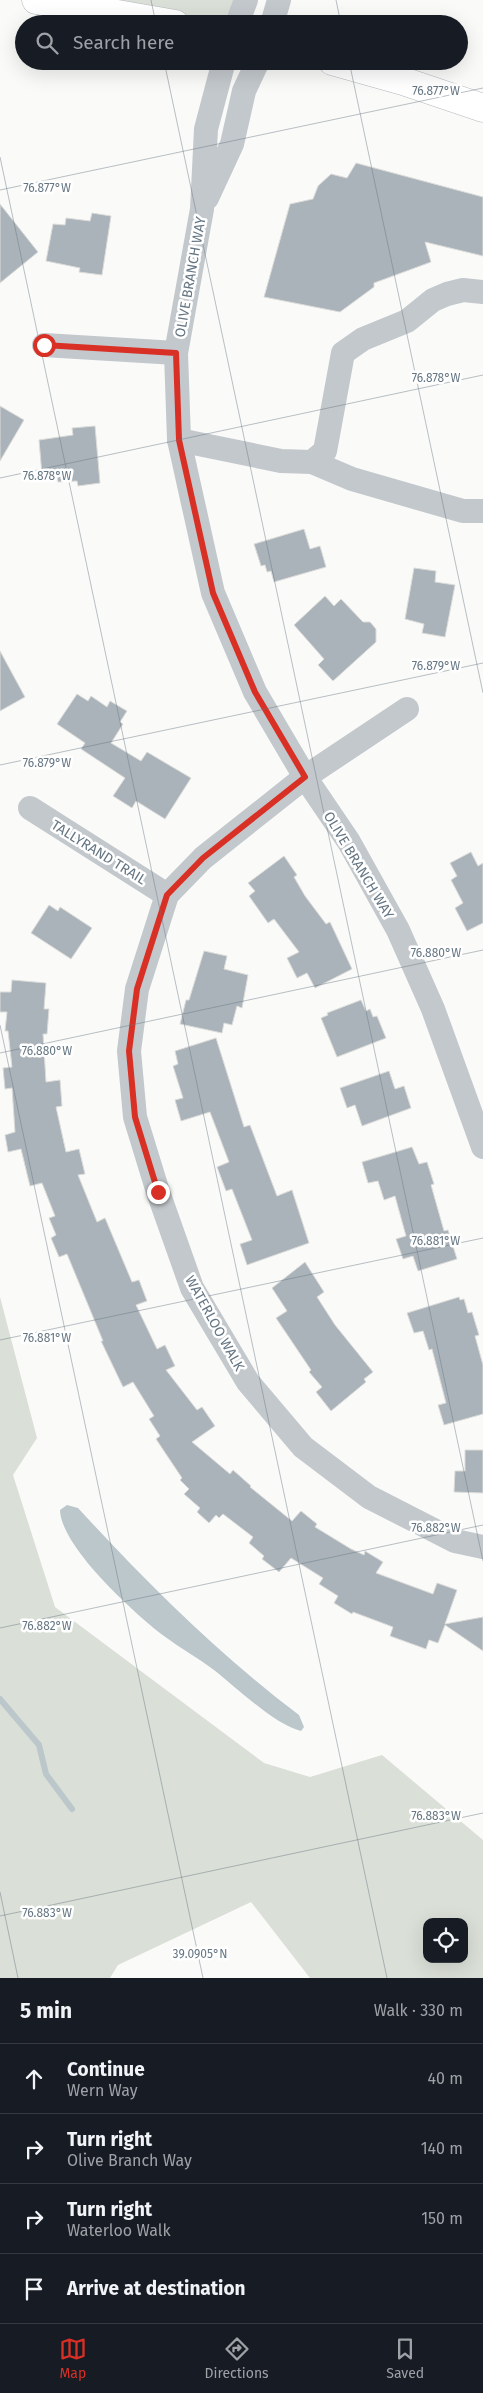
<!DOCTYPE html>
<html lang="en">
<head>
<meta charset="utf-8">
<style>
  body { margin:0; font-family:"Fira Sans",sans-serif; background:#20242c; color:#f1f3f6 }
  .controls { position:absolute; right:15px; bottom:15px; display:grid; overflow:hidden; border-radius:10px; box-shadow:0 5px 20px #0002 }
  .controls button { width:45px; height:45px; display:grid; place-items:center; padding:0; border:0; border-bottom:1px solid #363941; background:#171b24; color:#f1f3f6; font:25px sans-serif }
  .stop { position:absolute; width:15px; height:15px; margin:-11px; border:4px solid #d93025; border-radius:50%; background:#fff }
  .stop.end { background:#d93025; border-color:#fff; box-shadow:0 1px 5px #0008 }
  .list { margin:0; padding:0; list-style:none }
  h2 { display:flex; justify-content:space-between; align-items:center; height:65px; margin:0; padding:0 20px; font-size:21px }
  h2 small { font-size:16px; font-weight:400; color:#9ea1a6 }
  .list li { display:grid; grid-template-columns:32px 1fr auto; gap:15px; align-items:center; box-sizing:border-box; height:70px; padding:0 20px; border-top:1px solid #363941 }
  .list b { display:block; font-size:19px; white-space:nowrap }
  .list p { margin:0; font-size:16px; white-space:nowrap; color:#9ea1a6 }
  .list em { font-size:16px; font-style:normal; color:#9ea1a6 }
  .icon { flex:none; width:28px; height:28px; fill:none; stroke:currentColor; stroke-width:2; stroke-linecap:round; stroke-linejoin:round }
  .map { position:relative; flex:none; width:483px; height:1978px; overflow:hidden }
  .search { position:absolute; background:#171b24; box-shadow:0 5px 20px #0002; left:15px; right:15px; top:15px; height:55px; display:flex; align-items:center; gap:12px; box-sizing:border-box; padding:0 18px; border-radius:28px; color:#9ea1a6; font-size:19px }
  .sheet { height:345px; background:#171b24 }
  nav { display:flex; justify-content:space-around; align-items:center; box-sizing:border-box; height:70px; border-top:1px solid #363941; background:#171b24; font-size:14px; color:#9ea1a6 }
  nav a { display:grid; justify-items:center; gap:2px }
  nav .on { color:#d93025 }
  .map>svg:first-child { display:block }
  .green { fill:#dadfd7; fill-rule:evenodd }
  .water { fill:#bbc7cb }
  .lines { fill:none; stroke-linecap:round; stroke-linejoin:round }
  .stream { stroke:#bbc7cb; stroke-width:6 }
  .building { fill:#aab3b9; stroke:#dcdcda }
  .major-casing { stroke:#b5babe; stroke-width:29 }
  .minor { stroke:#c3c8cc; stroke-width:24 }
  .major { stroke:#fff; stroke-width:28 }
  .route { stroke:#d93025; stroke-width:6 }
  .ticks { fill:none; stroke:#657683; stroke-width:1; stroke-opacity:0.45 }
  .labels { text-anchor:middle; stroke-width:5; stroke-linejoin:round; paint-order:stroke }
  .street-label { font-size:14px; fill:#657683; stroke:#fff }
  .ticks-label { font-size:12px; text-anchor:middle; fill:#657683; stroke:#fff; stroke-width:5; stroke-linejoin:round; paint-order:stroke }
</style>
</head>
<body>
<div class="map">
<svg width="483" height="1978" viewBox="0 0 483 1978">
  <rect width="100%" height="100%" fill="#fafaf8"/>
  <g class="green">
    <polygon points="36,0 243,0 236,24 175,24"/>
    <path d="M 0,1297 L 37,1438 L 13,1475 L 55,1607 L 264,1763 L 310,1777 L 382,1755 L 483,1840 L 483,1978 L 310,1978 L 251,1902 L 118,1965 L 110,1978 L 0,1978 ZM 427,1922 L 464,1922 L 464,1959 L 427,1959 Z"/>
  </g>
  <path class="water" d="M 67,1505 L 78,1508 C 146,1582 218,1654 299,1715 L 304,1727 L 301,1731 C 275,1725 237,1688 214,1670 C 198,1658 180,1648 164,1636 C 135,1614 61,1547 60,1510 Z"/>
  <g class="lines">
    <polyline class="stream" points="0,1699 39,1745 46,1774 72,1809"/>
  </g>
  <g class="building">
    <polygon points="356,163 483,197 483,256 425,242 431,262 374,283 374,287 340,312 264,297 290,204 313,199 318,186 331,174 347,178"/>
    <polygon points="0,204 38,252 0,283"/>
    <polygon points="92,213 111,216 102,275 79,272 80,268 46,261 53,224 65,225 66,218 90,221"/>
    <polygon points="0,406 24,420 0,461"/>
    <polygon points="95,426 100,483 78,486 77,481 58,482 57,474 42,475 39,440 73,435 72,428"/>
    <polygon points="304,529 310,549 320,546 326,567 274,582 271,571 267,572 265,565 261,566 254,544"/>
    <polygon points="414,568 436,571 435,582 455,585 445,637 422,633 424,624 405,619"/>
    <polygon points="325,596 334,606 341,599 363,622 370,622 376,629 376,642 333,681 318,665 324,659 294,625"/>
    <polygon points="0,651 25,697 0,711"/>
    <polygon points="77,694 88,701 91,696 107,707 110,701 127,711 120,722 123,724 111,743 141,761 147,752 191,778 165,819 136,801 132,808 113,796 125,778 81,749 85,743 57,724"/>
    <polygon points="471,852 478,866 483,863 483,923 467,931 455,908 463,903 451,880 457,876 450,863"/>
    <polygon points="284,856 297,875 294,877 305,896 326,924 330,922 352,969 315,988 307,973 297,978 287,958 299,952 274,919 268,923 249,896 255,891 248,883"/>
    <polygon points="49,905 58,911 60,907 92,928 71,959 31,933"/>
    <polygon points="204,951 227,956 224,969 248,975 242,1008 237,1006 232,1025 224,1023 222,1033 180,1024 186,1000 189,1000"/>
    <polygon points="12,980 46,983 44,1009 49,1009 47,1034 43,1034 46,1082 60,1080 62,1106 56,1107 66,1152 79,1149 85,1174 78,1175 97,1222 105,1218 132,1282 139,1280 147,1301 136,1305 157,1349 165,1345 175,1366 166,1370 197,1410 202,1407 215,1426 192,1442 230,1474 233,1470 251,1486 250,1487 292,1521 301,1511 317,1524 315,1527 351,1549 364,1555 365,1551 383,1562 376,1573 433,1594 437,1583 457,1590 445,1624 483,1617 483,1651 445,1625 438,1643 429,1640 426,1649 390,1636 393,1627 353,1612 352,1614 334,1603 338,1596 319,1584 323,1578 291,1558 279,1572 262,1559 264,1556 249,1543 253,1537 223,1514 219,1518 216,1515 209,1523 197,1512 200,1508 184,1494 189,1489 180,1480 182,1478 156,1439 160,1436 149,1419 154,1416 133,1382 123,1387 101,1341 103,1341 67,1254 59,1257 51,1238 56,1235 49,1218 55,1216 42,1183 30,1186 21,1149 8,1152 5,1135 15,1132 12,1088 5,1089 3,1068 12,1067 8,1031 5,1031 7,1012 0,1012 0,992 11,992"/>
    <polygon points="361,1000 366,1011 370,1009 373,1017 377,1016 386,1038 337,1057 321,1018 328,1015 327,1013"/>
    <polygon points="216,1038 244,1127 250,1125 277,1196 292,1190 309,1243 247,1265 240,1244 252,1240 232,1189 226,1191 217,1167 229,1162 210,1112 181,1121 175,1100 183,1098 173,1066 178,1064 175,1051"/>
    <polygon points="389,1071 395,1089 404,1086 411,1108 362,1126 355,1105 347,1108 340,1088"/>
    <polygon points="412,1147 419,1164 427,1162 434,1184 431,1185 444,1231 448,1230 457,1259 418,1271 413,1256 403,1259 396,1239 406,1236 395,1196 384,1200 378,1181 368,1183 362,1162"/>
    <polygon points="305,1262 324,1292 317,1297 335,1325 373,1372 364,1379 366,1382 331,1411 316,1392 322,1387 309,1372 311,1370 276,1318 287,1311 272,1288"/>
    <polygon points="459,1297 460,1300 464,1299 468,1313 472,1312 479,1335 475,1336 483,1365 483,1414 444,1425 438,1405 446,1403 432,1349 429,1350 423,1331 414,1333 407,1313"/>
    <polygon points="465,1450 483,1450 483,1493 454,1492 455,1471 465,1471"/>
  </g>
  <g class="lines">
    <g class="major-casing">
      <g id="major">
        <polyline points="36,0 175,24"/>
        <polyline points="332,61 403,81 483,108"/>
      </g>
    </g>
    <g class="minor">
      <polyline points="237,24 246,0"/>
      <polyline points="272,24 279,0"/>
      <polyline points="224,61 206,129 202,209 176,353 179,440 213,593 255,692 305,777 349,842 398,930 433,1009 483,1147"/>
      <polyline points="207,198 232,144 244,91 258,61"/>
      <polyline points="483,292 463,290 447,294 433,300 407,321 363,339 343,353 325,451 312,462 352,479 463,511 483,511"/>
      <polyline points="44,345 176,353"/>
      <polyline points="179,440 281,461 312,462"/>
      <polyline points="407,709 305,777 203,858 167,895 137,989 129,1051 135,1117 158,1192 192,1288 248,1382 303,1447 369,1497 455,1541 483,1547"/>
      <polyline points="30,808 167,895"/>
    </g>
    <use href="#major" class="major"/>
  </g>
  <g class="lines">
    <polyline class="route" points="44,345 176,353 179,440 213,593 255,692 305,777 203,858 167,895 137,989 129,1051 135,1117 158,1192"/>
  </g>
  <path class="ticks" d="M 151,0 L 156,24M 336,0 L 341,24M 164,61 L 483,1561M 349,61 L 483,693M 0,157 L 387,1978M 0,190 L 483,88M 0,478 L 483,375M 0,765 L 483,663M 0,1025 L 203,1978M 0,1053 L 483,950M 0,1340 L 483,1238M 0,1628 L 483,1525M 0,1892 L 18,1978M 0,1916 L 483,1813"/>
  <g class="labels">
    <g class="street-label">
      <text transform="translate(190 277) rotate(-80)" y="5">OLIVE BRANCH WAY</text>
      <text transform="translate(99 852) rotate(32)" y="5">TALLYRAND TRAIL</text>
      <text transform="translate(359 865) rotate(59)" y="5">OLIVE BRANCH WAY</text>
      <text transform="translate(215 1323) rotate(61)" y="5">WATERLOO WALK</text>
    </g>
  </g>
  <g class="ticks-label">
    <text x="436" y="95">76.877°W</text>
    <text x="47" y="192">76.877°W</text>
    <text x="436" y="382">76.878°W</text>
    <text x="47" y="480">76.878°W</text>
    <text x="436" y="670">76.879°W</text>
    <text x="47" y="767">76.879°W</text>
    <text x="436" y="957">76.880°W</text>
    <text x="47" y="1055">76.880°W</text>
    <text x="436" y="1245">76.881°W</text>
    <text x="47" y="1342">76.881°W</text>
    <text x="436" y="1532">76.882°W</text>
    <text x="47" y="1630">76.882°W</text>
    <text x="436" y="1820">76.883°W</text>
    <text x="47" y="1917">76.883°W</text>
    <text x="200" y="1958">39.0905°N</text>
  </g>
</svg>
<div class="controls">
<button><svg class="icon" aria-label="locate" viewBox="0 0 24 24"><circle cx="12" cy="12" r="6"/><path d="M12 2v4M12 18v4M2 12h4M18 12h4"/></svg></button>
</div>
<div class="stop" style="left:44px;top:345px"></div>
<div class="stop end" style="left:158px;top:1192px"></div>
<div class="search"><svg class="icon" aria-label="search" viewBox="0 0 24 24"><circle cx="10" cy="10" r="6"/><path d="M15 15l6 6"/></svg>Search here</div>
</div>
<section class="sheet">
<h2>5 min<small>Walk · 330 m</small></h2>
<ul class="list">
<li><svg class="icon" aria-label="ahead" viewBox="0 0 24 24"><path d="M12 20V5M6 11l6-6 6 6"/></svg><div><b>Continue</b><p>Wern Way</p></div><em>40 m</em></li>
<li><svg class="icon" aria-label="right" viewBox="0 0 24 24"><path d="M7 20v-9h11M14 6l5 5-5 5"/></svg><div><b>Turn right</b><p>Olive Branch Way</p></div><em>140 m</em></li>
<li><svg class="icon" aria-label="right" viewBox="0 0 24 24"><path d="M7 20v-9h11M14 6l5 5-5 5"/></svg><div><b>Turn right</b><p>Waterloo Walk</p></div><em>150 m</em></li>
<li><svg class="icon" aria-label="arrive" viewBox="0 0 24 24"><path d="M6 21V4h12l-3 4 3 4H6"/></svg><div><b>Arrive at destination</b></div></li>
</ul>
</section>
<nav>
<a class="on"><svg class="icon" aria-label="map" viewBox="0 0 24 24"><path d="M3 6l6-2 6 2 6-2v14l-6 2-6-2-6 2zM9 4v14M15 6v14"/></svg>Map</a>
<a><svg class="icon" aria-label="directions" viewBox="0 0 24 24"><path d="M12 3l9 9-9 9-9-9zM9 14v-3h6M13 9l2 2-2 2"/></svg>Directions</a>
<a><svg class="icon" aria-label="saved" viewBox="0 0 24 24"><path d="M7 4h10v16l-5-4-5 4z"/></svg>Saved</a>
</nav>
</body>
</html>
